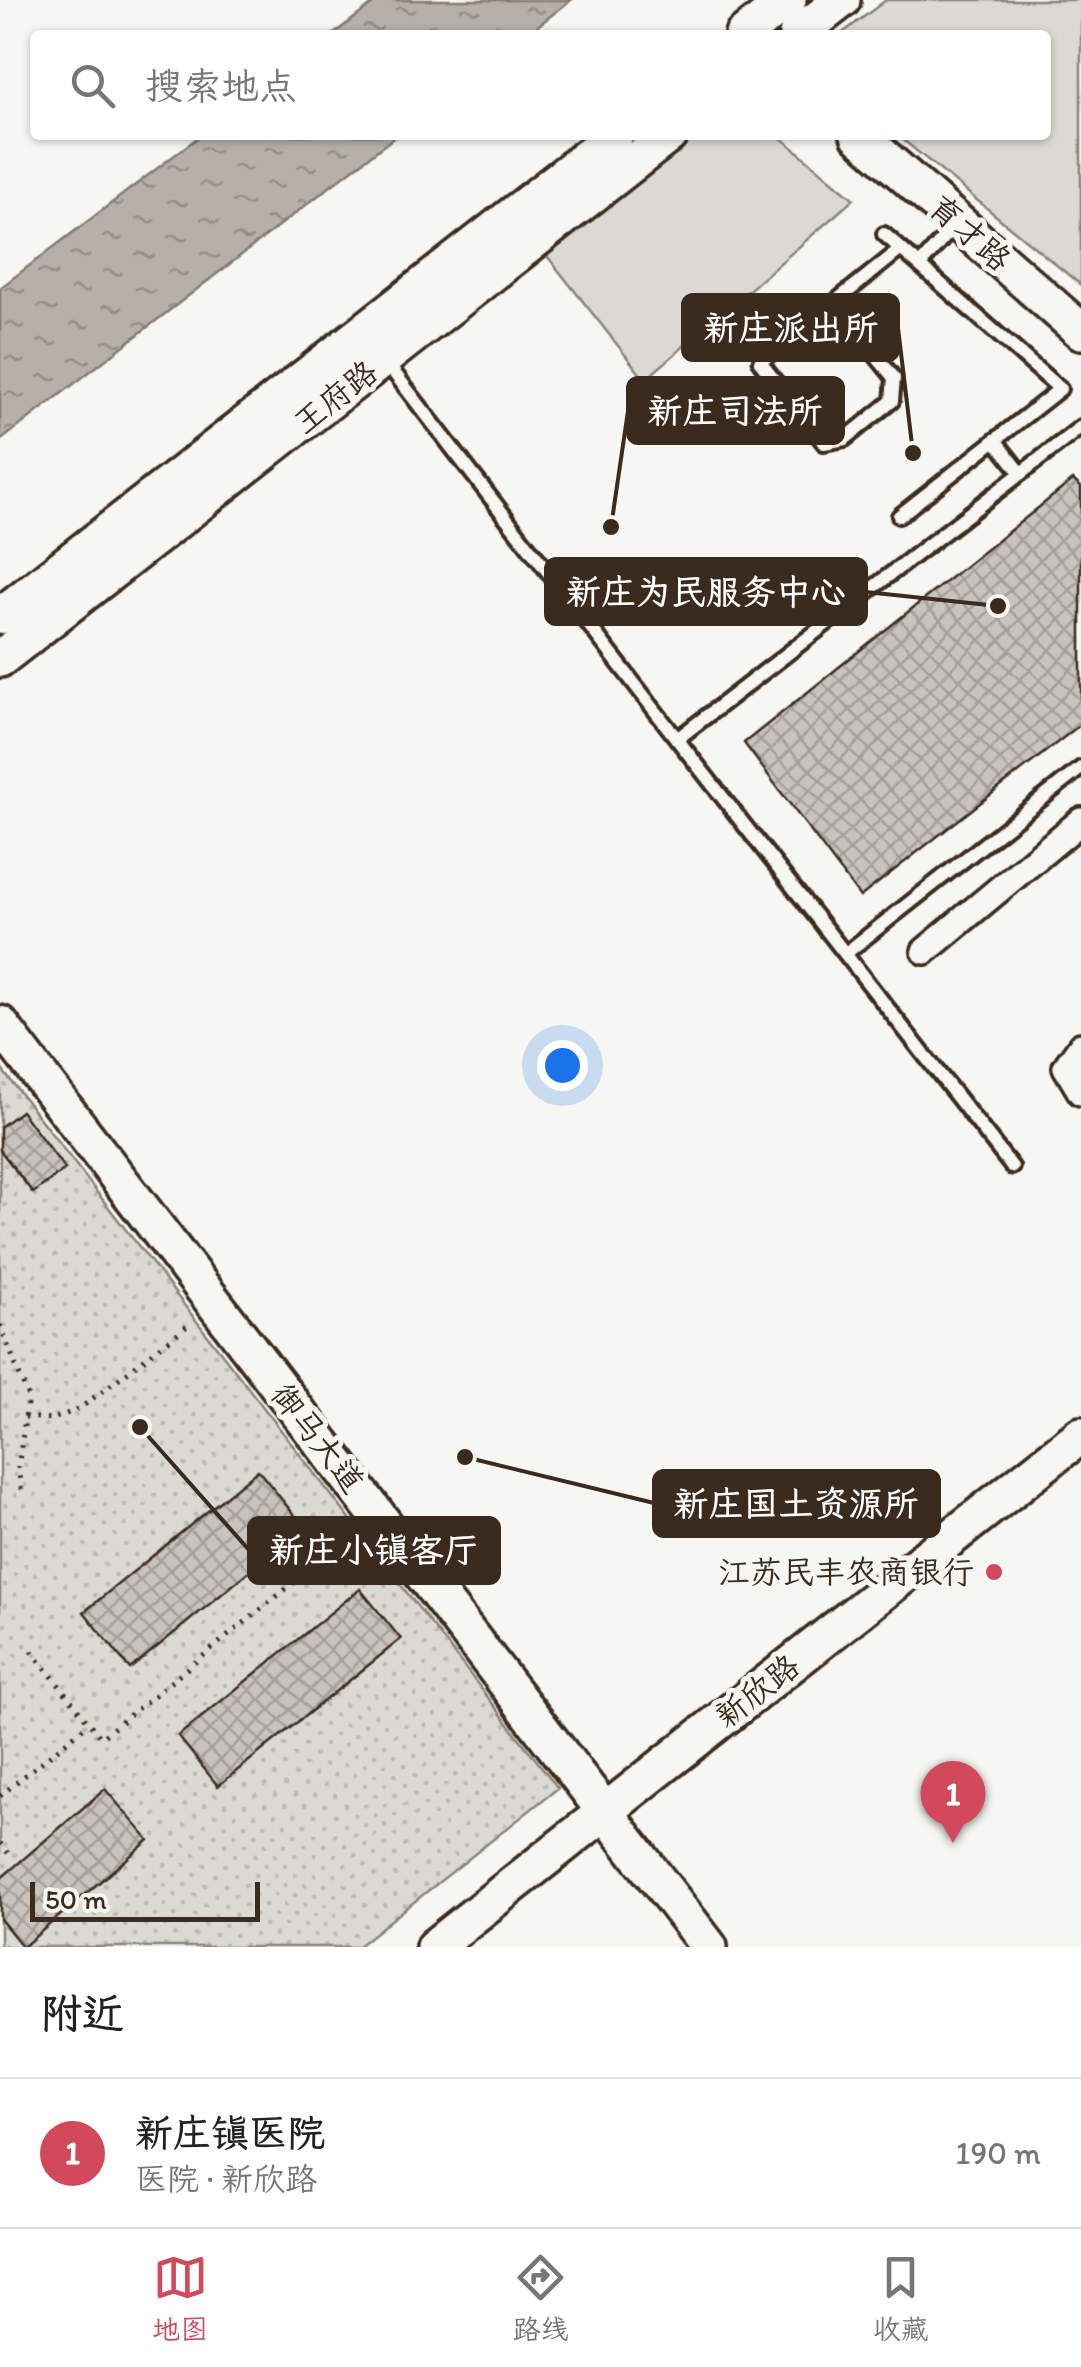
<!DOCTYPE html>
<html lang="zh">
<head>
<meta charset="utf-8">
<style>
  body { margin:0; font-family:Itim,"LXGW WenKai TC",sans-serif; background:#f6f6f6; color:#222 }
  .scale { position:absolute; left:30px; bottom:25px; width:230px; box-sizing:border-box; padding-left:10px; border:5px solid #3b2a1e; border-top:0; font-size:28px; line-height:35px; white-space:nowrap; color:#3b2a1e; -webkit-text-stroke:8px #f6f6f2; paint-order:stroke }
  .you { position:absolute; left:562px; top:1065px; width:35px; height:35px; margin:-25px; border:8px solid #fff; border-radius:50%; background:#1a73e8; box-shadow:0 0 0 15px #1a73e833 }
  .badge { display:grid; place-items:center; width:65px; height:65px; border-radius:50%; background:#d1495b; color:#fff; font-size:32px; font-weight:700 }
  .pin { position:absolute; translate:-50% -82px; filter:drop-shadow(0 2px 5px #0008) }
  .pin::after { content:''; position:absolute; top:52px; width:35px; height:30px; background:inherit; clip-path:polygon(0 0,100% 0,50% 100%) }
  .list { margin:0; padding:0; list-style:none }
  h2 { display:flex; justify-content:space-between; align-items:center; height:130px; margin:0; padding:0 40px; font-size:42px }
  h2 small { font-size:32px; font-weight:400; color:#767676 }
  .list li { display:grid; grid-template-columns:65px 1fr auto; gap:30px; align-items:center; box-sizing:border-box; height:150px; padding:0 40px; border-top:2px solid #e0e0e0 }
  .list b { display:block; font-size:38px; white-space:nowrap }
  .list p { margin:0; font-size:32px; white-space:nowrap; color:#767676 }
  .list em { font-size:32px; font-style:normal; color:#767676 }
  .icon { flex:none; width:55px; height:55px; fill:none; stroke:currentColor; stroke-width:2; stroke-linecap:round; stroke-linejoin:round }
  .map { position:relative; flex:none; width:1081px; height:1947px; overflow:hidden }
  .search { position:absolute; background:#fff; box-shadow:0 2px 8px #0004; left:30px; right:30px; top:30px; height:110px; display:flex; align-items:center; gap:25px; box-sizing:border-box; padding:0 35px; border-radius:10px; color:#767676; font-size:38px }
  .sheet { height:280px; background:#fff }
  nav { display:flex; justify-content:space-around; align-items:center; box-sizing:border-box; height:140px; border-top:2px solid #e0e0e0; background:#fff; font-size:28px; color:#767676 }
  nav a { display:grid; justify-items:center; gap:5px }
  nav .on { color:#d1495b }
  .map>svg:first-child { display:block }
  .grass { fill:#dad9d3; stroke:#8a8278; stroke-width:2.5 }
  .park { fill:url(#park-dots); stroke:#8a8278; stroke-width:2.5 }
  .water { fill:url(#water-ripples); stroke:#857a71; stroke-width:2.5 }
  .building { fill:url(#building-cross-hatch); stroke:#3b2a1e; stroke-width:2.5 }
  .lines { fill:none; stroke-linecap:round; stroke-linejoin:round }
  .lane-casing { stroke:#3b2a1e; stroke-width:20 }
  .street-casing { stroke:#3b2a1e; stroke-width:32 }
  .secondary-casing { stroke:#3b2a1e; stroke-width:42 }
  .path { stroke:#3b2a1e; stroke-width:5; stroke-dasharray:2.5 8; stroke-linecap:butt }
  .lane { stroke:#f6f6f2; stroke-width:12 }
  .street { stroke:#f6f6f2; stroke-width:25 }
  .secondary { stroke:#f6f6f2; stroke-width:35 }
  .poi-dot { fill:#d1495b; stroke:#f6f6f2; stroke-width:4 }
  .labels { text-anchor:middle; stroke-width:10; stroke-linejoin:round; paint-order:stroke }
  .street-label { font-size:32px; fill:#3b2a1e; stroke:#f6f6f2 }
  .poi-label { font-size:32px; fill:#3b2a1e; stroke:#f6f6f2; text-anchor:end }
  .leader { fill:none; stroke:#3b2a1e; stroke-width:4 }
  .callout-dot { fill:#3b2a1e; stroke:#f6f6f2; stroke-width:4 }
  .callout { fill:#3b2a1e; stroke:#3b2a1e; stroke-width:4 }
  .callout-label { font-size:35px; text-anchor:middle; font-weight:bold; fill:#fff }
</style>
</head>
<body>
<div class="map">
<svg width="1081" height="1947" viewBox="0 0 1081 1947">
  <defs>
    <pattern id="park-dots" width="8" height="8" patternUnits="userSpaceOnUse" patternTransform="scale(2.5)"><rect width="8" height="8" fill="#dad9d3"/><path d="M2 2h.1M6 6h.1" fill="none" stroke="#bcbab5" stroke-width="1.8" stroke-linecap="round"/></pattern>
    <pattern id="water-ripples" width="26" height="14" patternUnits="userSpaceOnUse" patternTransform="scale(2.5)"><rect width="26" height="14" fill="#b6b0a9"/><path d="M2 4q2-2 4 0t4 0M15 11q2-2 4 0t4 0" fill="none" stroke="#958f89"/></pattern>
    <pattern id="building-cross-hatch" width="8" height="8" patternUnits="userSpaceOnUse" patternTransform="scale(2.5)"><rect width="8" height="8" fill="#c8c3be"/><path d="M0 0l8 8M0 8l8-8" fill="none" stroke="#a49f9a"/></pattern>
  </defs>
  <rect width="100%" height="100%" fill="#f6f6f2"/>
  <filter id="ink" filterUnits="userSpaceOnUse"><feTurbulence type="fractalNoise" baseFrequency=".01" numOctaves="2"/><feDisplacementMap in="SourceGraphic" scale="20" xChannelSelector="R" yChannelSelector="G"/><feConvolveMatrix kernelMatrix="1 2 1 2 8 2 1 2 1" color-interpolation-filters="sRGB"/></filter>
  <g filter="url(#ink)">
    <g class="grass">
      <polygon points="886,0 1081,0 1081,285 897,135 1046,135 1046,35 840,35"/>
      <polygon points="689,135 778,135 854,199 645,380 544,252"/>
    </g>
    <polygon class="park" points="0,1067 558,1788 357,1947 0,1947"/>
    <g class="water">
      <polygon points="378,0 571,0 526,35 332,35"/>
      <polygon points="201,135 397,135 0,441 0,288"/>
    </g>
    <g class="building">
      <polygon points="1073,480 1081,487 1081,724 860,897 744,743"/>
      <polygon points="21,1111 65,1169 33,1193 0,1150 0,1127"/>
      <polygon points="258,1470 304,1527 130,1669 84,1612"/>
      <polygon points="360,1589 401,1639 218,1786 178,1736"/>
      <polygon points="105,1789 149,1840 23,1947 0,1919 0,1879"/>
    </g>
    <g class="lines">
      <g class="lane-casing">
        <g id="lane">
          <polyline points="884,234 1060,389 899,516"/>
          <polyline points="920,265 956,224"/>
          <polyline points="833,303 894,378 892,401 845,439 824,443 760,362 901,249"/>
          <polyline points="385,361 677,739"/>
          <polyline points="995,440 1021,473"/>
          <polyline points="846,953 1081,768"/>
          <polyline points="1012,1167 677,739 1081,427"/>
        </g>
      </g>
      <g class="street-casing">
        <g id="street">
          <polyline points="925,951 1081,821"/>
          <polyline points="1081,1046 1066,1067 1081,1092"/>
        </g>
      </g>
      <g class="secondary-casing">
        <g id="secondary">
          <polyline points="743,35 788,0"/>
          <polyline points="797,35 842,0"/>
          <polyline points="859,135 1081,331"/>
          <polyline points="0,616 615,135"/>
          <polyline points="0,659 669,135"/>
          <polyline points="0,1024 709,1947"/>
          <polyline points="434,1947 1081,1435"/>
        </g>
      </g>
      <g class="path">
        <polyline points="0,1325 28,1397 18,1468 22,1493"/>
        <polyline points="25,1417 53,1419 79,1409 191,1323"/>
        <polyline points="32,1651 101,1738 352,1536"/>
        <polyline points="0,1796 89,1723"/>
        <polyline points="0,1843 8,1853"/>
      </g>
      <use href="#lane" class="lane"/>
      <use href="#street" class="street"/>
      <use href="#secondary" class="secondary"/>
    </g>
  </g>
  <circle class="poi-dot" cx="994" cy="1572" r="10"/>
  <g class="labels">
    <g class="street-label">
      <text transform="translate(970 233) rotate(41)" y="11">育才路</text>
      <text transform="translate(335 397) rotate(-38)" y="11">王府路</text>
      <text transform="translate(318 1438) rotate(52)" y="11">御马大道</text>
      <text transform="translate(757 1691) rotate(-38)" y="11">新欣路</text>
    </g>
    <g class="poi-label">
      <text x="974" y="1583">江苏民丰农商银行</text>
    </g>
  </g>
  <path class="leader" d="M913 453L898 328M611 527L628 411M998 606L866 592M465 1457L654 1503M140 1427L249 1550"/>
  <g class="callout-dot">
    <circle cx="913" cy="453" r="10"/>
    <circle cx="611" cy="527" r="10"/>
    <circle cx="998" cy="606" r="10"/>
    <circle cx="465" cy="1457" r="10"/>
    <circle cx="140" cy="1427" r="10"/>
  </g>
  <g class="callout">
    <rect x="683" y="295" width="215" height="65" rx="10"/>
    <rect x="628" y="378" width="215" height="65" rx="10"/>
    <rect x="546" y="559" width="320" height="65" rx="10"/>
    <rect x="654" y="1471" width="285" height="65" rx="10"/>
    <rect x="249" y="1518" width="250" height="65" rx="10"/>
  </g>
  <g class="callout-label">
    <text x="791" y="340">新庄派出所</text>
    <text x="735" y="423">新庄司法所</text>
    <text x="706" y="604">新庄为民服务中心</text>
    <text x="796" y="1516">新庄国土资源所</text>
    <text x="374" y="1562">新庄小镇客厅</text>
  </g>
</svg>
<div class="scale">50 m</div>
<div class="you"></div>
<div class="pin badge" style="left:953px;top:1843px">1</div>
<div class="search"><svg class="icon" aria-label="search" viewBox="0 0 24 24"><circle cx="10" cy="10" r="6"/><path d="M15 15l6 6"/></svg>搜索地点</div>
</div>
<section class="sheet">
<h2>附近<small></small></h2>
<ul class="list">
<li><span class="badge">1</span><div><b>新庄镇医院</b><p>医院 · 新欣路</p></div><em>190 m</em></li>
</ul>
</section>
<nav>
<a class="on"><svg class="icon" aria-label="map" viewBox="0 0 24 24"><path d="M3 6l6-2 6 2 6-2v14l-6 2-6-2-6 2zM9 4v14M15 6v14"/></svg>地图</a>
<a><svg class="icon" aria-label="directions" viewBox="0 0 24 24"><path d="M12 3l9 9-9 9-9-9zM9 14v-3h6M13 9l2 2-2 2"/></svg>路线</a>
<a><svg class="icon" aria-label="saved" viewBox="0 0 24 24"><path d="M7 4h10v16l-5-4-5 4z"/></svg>收藏</a>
</nav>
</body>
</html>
